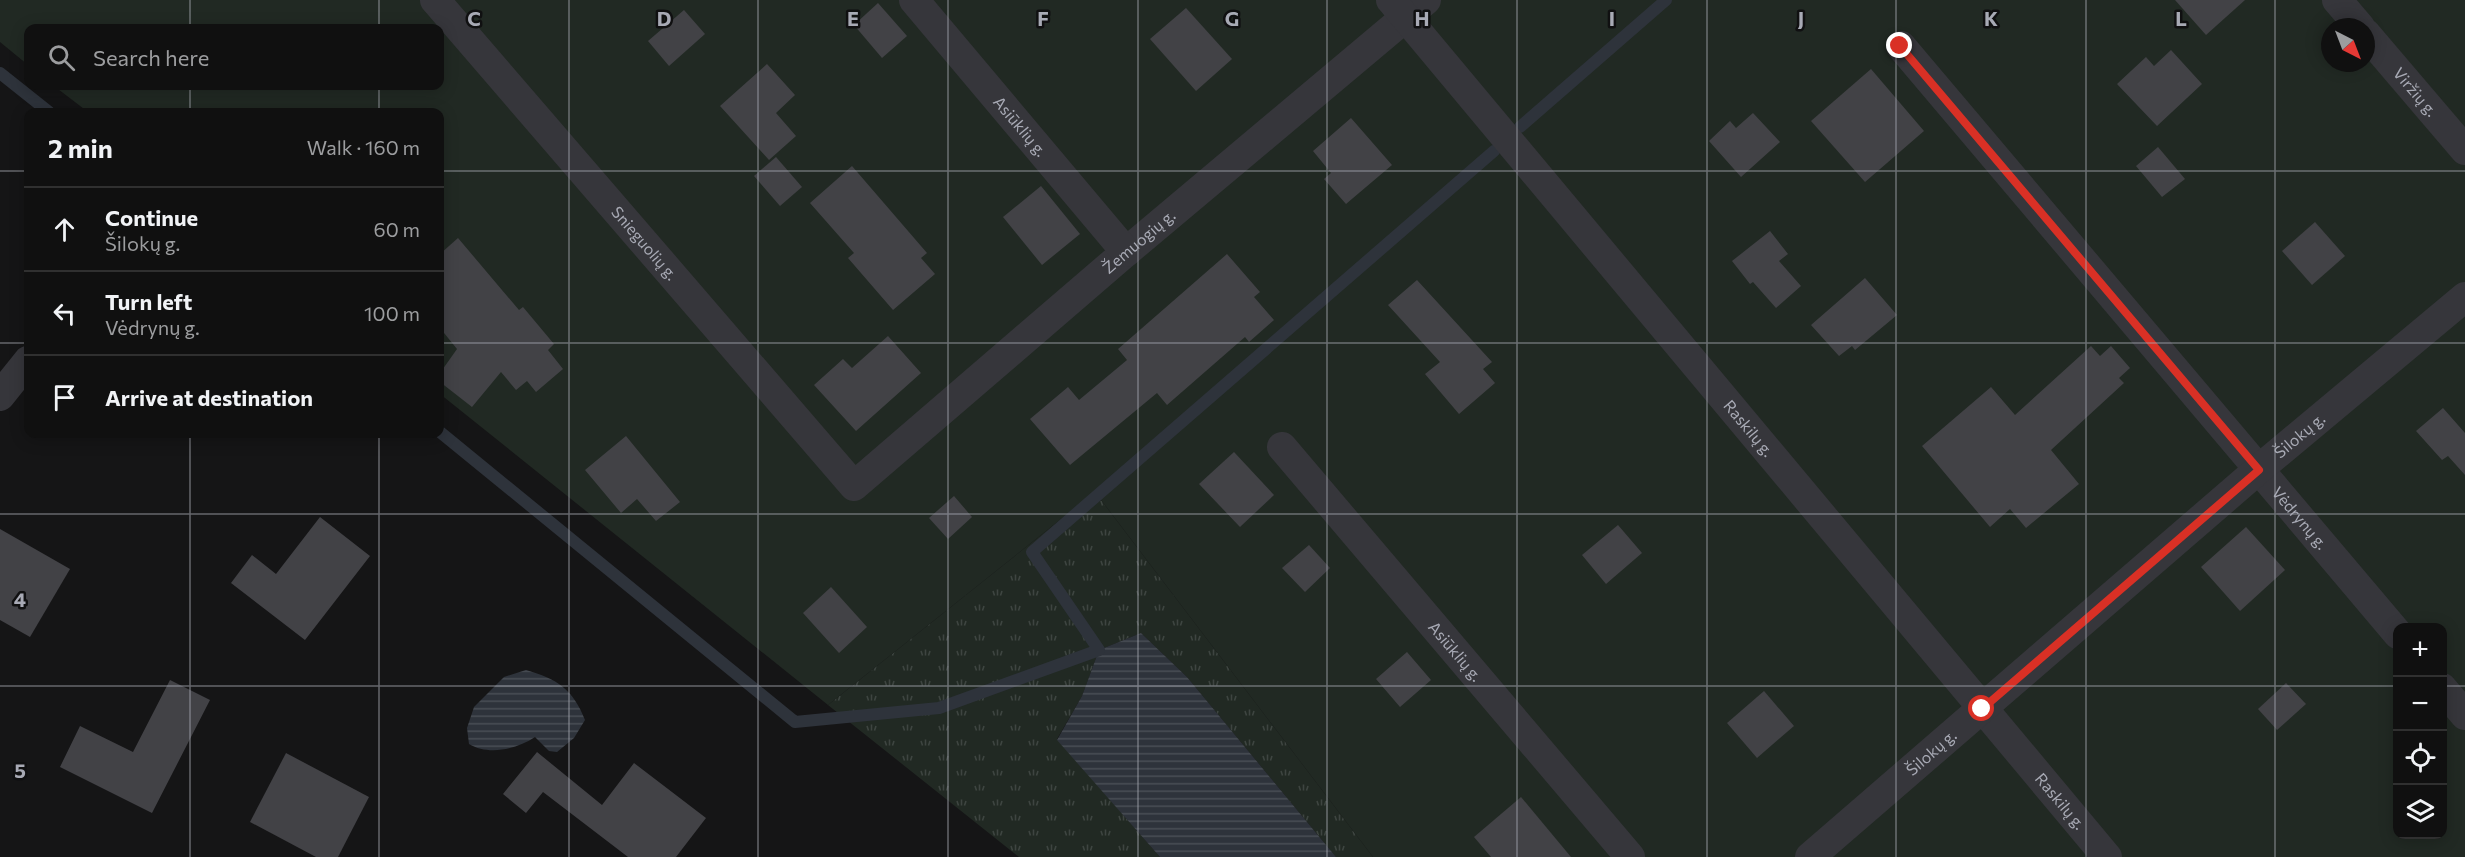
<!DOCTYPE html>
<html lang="en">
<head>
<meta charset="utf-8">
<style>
  body { margin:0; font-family:Commissioner,sans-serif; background:#191919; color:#f1f3f6 }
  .controls { position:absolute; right:18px; bottom:18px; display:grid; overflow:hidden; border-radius:12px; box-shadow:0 3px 15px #0003 }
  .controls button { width:54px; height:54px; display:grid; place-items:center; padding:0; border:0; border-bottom:2px solid #303030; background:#101010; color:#f1f3f6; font:30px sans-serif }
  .compass { position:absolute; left:2321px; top:18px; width:54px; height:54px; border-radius:50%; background:#101010; box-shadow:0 3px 15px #0003; rotate:138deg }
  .stop { position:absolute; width:18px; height:18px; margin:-14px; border:4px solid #d93025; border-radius:50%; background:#fff }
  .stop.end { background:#d93025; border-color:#fff; box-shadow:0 2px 6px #0008 }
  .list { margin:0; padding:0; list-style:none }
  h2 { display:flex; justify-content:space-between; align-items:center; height:78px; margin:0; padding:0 24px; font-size:26px }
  h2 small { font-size:20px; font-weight:400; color:#9c9d9f }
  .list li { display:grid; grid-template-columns:39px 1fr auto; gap:18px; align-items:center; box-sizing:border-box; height:84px; padding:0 24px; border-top:2px solid #303030 }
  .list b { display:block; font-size:22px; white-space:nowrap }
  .list p { margin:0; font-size:20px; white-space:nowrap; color:#9c9d9f }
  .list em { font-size:20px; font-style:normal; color:#9c9d9f }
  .icon { flex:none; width:33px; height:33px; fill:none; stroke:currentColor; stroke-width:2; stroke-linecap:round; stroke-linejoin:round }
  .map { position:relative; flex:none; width:2465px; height:857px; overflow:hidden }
  .search { position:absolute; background:#101010; box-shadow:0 3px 15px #0003; left:24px; top:24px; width:420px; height:66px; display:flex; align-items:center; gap:15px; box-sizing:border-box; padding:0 21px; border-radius:12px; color:#9c9d9f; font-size:22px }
  .panel { position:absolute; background:#101010; box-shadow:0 3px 15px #0003; left:24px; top:108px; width:420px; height:330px; border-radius:12px }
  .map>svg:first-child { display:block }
  .grass { fill:url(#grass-tufts) }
  .garden { fill:#212923; fill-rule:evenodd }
  .water { fill:url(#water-rules) }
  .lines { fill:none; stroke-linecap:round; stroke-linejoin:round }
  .stream { stroke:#2e333b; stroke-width:12 }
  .building { fill:#424246 }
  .street { stroke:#36363b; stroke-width:30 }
  .route { stroke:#d93025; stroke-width:8 }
  .grid { fill:none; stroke:#a8aab5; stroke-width:1.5; stroke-opacity:0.55 }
  .labels { text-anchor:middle; stroke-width:5; stroke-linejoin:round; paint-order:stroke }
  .street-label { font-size:16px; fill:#a8aab5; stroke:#101011 }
  .grid-label { font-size:20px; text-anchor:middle; font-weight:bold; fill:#a8aab5; stroke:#101011; stroke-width:5; stroke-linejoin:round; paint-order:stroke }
</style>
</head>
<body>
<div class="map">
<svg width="2465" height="857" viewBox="0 0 2465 857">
  <defs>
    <pattern id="grass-tufts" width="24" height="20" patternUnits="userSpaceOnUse" patternTransform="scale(1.5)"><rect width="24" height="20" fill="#212923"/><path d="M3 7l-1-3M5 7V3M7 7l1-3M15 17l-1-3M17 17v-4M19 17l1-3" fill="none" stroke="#3e4541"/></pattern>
    <pattern id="water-rules" width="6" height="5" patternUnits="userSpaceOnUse" patternTransform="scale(1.5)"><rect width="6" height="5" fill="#2e333b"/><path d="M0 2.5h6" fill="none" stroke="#494e55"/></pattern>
  </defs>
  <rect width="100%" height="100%" fill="#151516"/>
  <polygon class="grass" points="1095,492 1373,857 1336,857 1187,677 1141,633 1099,650 1082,696 1057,739 1160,857 1019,857 828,705"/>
  <path class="garden" d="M 0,0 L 2465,0 L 2465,857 L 1373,857 L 1095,492 L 828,705 L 440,394 L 440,112 L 88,112 L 54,86 L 440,86 L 440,28 L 28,28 L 28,65 L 0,42 ZM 2330,27 L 2366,27 L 2366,63 L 2330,63 ZM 2398,628 L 2442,628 L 2442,834 L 2398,834 Z"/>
  <g class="water">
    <polygon points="1141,633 1187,677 1336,857 1160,857 1057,740 1082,696 1099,650"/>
    <path d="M 526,670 C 557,679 573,689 585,720 L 574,738 L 557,752 L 549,751 L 535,737 C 517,749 489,756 469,744 L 467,728 L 474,707 L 504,677 Z"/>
  </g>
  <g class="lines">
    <g class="stream">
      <polyline points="0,73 49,112"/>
      <polyline points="1520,127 1666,0"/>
      <polyline points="440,432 795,722 939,708 1099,650 1032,552 1494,151"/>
    </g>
  </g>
  <g class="building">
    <polygon points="2175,0 2245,0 2206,35"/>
    <polygon points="878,3 907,36 882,58 854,25"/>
    <polygon points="1186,8 1232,59 1196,91 1150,39"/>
    <polygon points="684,10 705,34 669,66 648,41"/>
    <polygon points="2171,50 2202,84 2157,126 2117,84 2146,57 2154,66"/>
    <polygon points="767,64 795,95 776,113 796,136 769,160 720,106"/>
    <polygon points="1871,69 1924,131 1865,182 1811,121"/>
    <polygon points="1753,113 1780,142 1741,177 1709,141 1730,121 1736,128"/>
    <polygon points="1351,118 1392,165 1346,204 1324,179 1331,173 1313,151"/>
    <polygon points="2158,147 2185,179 2162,197 2136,166"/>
    <polygon points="776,157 802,187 780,206 754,176"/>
    <polygon points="852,166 927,253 921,258 935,274 893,310 848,258 854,253 810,203"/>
    <polygon points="1041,186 1080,234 1042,265 1003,217"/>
    <polygon points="2315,222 2345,256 2312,285 2282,251"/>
    <polygon points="1770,231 1788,254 1779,261 1801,286 1776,308 1753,282 1750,284 1732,261"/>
    <polygon points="458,238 519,310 523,307 554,344 548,350 563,369 536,392 527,381 516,390 501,372 472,407 440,382 440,373 457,349 440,328 440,254"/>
    <polygon points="1227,254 1260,292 1254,297 1274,320 1249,342 1245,337 1167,405 1157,393 1070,465 1030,419 1068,387 1079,400 1127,360 1118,349"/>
    <polygon points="1865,278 1897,315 1855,350 1852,346 1839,356 1811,325"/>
    <polygon points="1417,280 1492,362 1483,369 1495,383 1459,414 1425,374 1440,362 1388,305"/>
    <polygon points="888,336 921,373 856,431 814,385 843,359 852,368"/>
    <polygon points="2091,346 2100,356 2111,346 2130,368 2119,378 2124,383 2051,450 2079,484 2026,528 2010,509 1990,527 1922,446 1991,387 2015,415"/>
    <polygon points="2443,408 2465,433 2465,475 2448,456 2442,460 2416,431"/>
    <polygon points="626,436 680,502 656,521 637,499 621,513 585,470"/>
    <polygon points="1234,452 1274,495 1240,527 1199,484"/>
    <polygon points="954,496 972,517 948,539 929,518"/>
    <polygon points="320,517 370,556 305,640 231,583 252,555 276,574"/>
    <polygon points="1618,525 1642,553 1606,584 1582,555"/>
    <polygon points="2246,527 2285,570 2240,611 2201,567"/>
    <polygon points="0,529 70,569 30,637 0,620"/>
    <polygon points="1309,545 1330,568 1305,592 1282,568"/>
    <polygon points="831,587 867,627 839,653 803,613"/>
    <polygon points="1407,652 1431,680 1400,707 1376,679"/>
    <polygon points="170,680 210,700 152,813 60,767 80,726 133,752"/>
    <polygon points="2286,683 2306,704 2277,730 2258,709"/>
    <polygon points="1764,691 1794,726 1757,758 1727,723"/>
    <polygon points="537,752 602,805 634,763 706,818 676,857 628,857 543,792 526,813 503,794"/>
    <polygon points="286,753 369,797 338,857 316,857 250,822"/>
    <polygon points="1521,797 1571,857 1491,857 1474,837"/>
  </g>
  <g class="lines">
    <g class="street">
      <path id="s1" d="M 435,0 L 854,486 L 1126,252 L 1426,0"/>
      <path id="s2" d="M 914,0 L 1126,252"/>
      <path id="s3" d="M 1391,0 L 2107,857"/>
      <polyline points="2337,0 2360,27"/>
      <path id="s4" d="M 2366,34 L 2465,150"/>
      <path id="s5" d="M 1901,46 L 2398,634"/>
      <polyline points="0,396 28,361"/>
      <path id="s6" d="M 1282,447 L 1630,857"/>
      <polyline points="2442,688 2465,715"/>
      <path id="s7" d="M 1810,857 L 2259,469 L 2465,297"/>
    </g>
  </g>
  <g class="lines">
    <polyline class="route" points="1900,46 2259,470 1982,709"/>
  </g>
  <path class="grid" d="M 190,0 L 190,28M 379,0 L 379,28M 569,0 L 569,857M 758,0 L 758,857M 948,0 L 948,857M 1138,0 L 1138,857M 1327,0 L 1327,857M 1517,0 L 1517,857M 1707,0 L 1707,857M 1896,0 L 1896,857M 2086,0 L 2086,857M 2275,0 L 2275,857M 190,86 L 190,112M 379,86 L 379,112M 0,171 L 28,171M 440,171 L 2465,171M 0,343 L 28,343M 440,343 L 2465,343M 190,434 L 190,857M 379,434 L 379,857M 0,514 L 2465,514M 0,686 L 2398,686M 2442,686 L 2465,686"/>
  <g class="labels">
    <g class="street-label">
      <text dy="6" stroke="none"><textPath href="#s4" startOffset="76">Viržių g.</textPath></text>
      <text dy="6" stroke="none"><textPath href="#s2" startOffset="165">Asiūklių g.</textPath></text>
      <text dy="6" stroke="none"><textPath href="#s1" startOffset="1017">Žemuogių g.</textPath></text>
      <text dy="6" stroke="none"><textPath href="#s1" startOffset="321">Snieguolių g.</textPath></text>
      <text dy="6" stroke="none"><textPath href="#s3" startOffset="558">Raskilų g.</textPath></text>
      <text dy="6" stroke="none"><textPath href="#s7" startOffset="646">Šilokų g.</textPath></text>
      <text dy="6" stroke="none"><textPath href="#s5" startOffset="618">Vėdrynų g.</textPath></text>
      <text dy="6" stroke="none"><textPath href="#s6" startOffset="268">Asiūklių g.</textPath></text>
      <text dy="6" stroke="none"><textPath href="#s7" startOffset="160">Šilokų g.</textPath></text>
      <text dy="6" stroke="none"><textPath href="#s3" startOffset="1044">Raskilų g.</textPath></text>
    </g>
  </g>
  <g class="grid-label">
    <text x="474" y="26">C</text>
    <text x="664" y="26">D</text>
    <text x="853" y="26">E</text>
    <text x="1043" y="26">F</text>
    <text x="1232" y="26">G</text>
    <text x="1422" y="26">H</text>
    <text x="1612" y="26">I</text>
    <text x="1801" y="26">J</text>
    <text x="1991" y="26">K</text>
    <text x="2181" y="26">L</text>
    <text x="20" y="607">4</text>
    <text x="20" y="778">5</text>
  </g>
</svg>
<div class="controls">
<button>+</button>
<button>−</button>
<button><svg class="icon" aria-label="locate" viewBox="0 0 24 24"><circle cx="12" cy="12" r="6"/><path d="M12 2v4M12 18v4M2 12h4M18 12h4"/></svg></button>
<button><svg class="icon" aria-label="layers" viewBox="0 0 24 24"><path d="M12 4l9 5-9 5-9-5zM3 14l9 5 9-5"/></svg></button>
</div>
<svg class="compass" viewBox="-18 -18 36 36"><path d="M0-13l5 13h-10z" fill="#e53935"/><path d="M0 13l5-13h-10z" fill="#9c9d9f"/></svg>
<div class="stop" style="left:1982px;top:709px"></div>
<div class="stop end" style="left:1900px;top:46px"></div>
<div class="search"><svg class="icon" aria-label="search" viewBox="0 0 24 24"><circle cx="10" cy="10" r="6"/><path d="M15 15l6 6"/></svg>Search here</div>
<section class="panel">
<h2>2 min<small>Walk · 160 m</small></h2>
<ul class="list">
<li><svg class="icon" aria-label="ahead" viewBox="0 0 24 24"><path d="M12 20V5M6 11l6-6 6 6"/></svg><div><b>Continue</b><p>Šilokų g.</p></div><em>60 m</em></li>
<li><svg class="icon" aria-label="left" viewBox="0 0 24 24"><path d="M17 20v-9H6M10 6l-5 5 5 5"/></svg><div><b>Turn left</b><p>Vėdrynų g.</p></div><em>100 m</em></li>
<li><svg class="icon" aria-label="arrive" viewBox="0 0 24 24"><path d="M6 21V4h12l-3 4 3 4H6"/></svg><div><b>Arrive at destination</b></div></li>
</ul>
</section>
</div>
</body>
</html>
